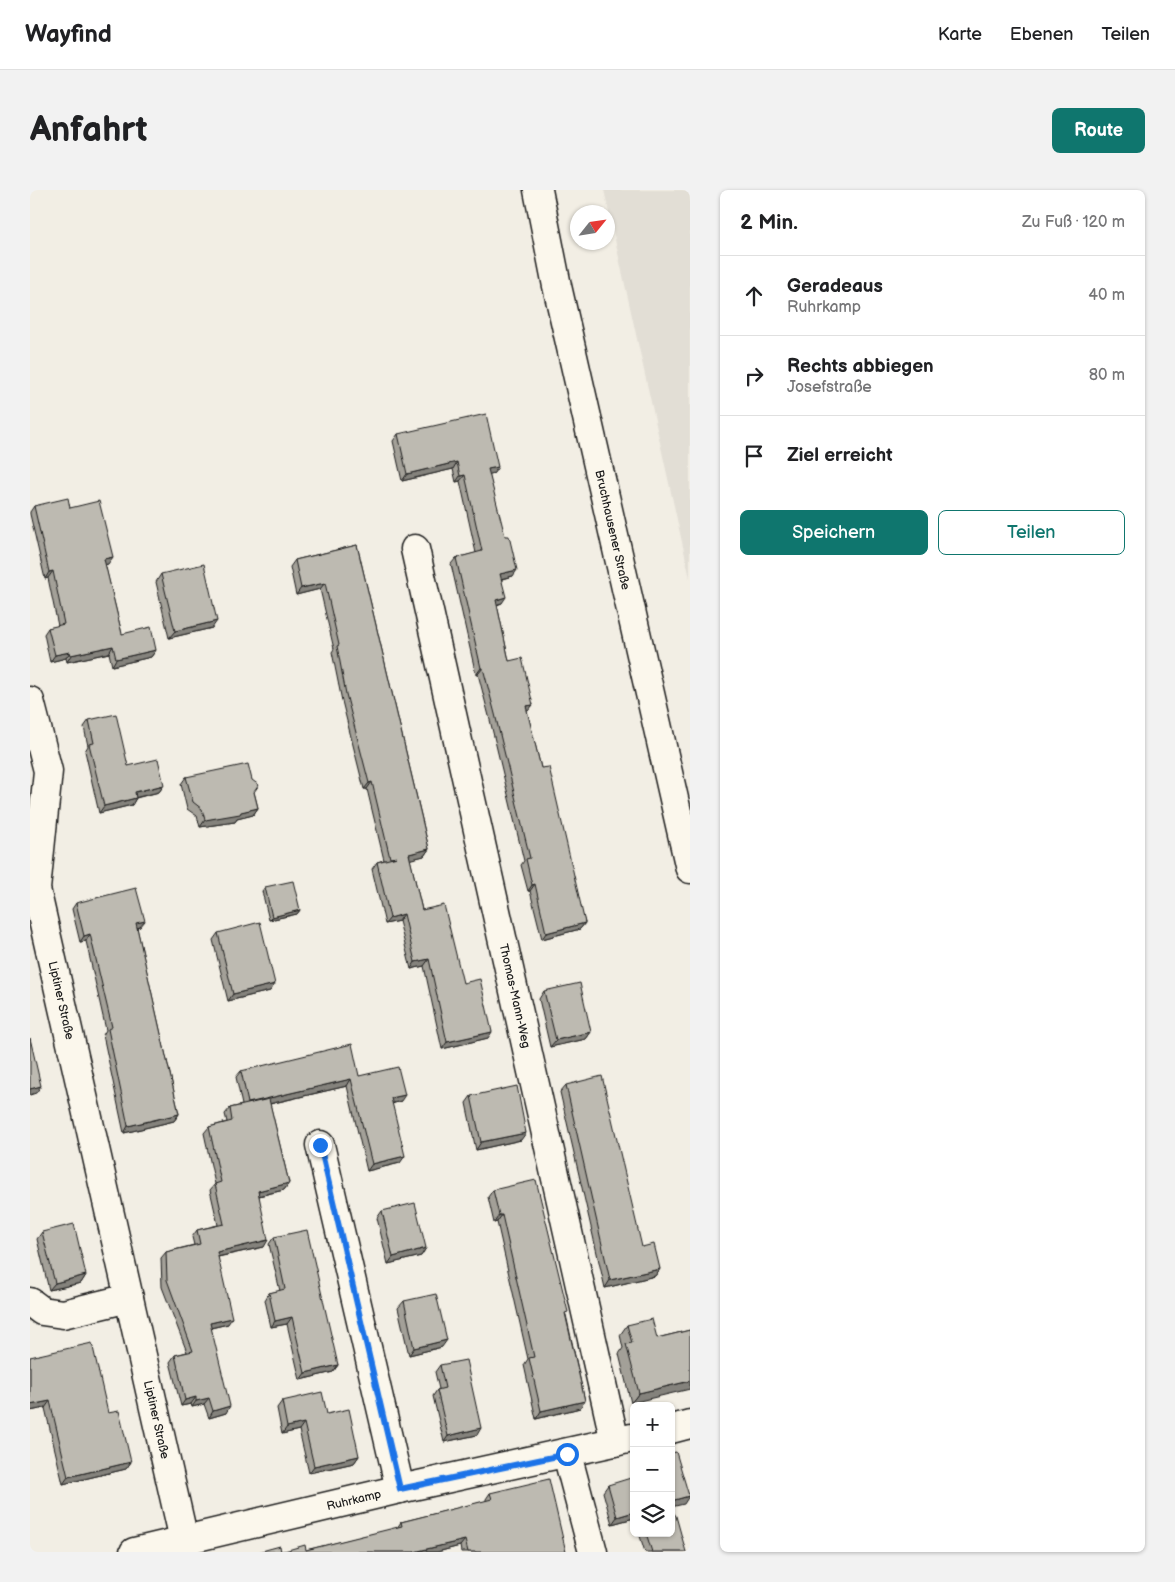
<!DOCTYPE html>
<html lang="de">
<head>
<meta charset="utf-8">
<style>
  body { margin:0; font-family:"Balsamiq Sans",sans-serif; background:#f2f2f2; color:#202124 }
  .controls { position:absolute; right:15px; bottom:15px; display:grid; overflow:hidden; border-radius:8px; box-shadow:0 1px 4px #0004 }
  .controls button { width:45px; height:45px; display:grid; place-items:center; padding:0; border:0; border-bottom:1px solid #e0e0e0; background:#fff; color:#202124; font:25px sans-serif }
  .compass { position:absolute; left:540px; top:15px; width:45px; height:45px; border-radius:50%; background:#fff; box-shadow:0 1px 4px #0004; rotate:60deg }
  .stop { position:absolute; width:15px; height:15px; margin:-11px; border:4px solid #1a73e8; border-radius:50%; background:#fff }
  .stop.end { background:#1a73e8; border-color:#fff; box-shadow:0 1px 5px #0008 }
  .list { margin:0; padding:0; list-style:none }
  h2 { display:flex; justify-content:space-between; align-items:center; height:65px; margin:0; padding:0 20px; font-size:21px }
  h2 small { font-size:16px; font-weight:400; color:#757577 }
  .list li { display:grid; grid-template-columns:32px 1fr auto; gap:15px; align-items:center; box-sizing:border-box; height:80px; padding:0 20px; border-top:1px solid #e0e0e0 }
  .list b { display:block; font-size:19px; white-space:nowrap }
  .list p { margin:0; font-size:16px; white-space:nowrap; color:#757577 }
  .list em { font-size:16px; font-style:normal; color:#757577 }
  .actions { display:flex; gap:10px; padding:15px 20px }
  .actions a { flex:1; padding:11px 0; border:1px solid #0f766e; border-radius:8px; text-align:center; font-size:18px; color:#0f766e }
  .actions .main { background:#0f766e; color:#fff }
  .icon { flex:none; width:28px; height:28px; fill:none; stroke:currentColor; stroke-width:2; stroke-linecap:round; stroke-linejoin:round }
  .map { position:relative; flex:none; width:660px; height:1362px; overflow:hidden; border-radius:8px }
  header { display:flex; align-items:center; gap:30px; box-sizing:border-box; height:70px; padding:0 25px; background:#fff; border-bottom:1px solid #e0e0e0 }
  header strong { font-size:24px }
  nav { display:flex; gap:28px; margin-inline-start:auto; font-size:18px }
  .intro { display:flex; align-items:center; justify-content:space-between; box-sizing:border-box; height:120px; padding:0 30px }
  h1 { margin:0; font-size:35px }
  .button { padding:12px 22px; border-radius:8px; background:#0f766e; color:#fff; font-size:18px; font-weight:700 }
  main { display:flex; gap:30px; padding:0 30px }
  aside { flex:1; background:#fff; border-radius:8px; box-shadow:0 1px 4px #0004 }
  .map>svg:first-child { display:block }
  .built { fill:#e2ded5 }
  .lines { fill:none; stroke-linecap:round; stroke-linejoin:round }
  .minor-casing { stroke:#1c1c1c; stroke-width:31 }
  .minor { stroke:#fbf7ec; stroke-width:28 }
  .wall { fill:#a3a098; stroke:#1c1c1c }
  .shaded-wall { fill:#84827c; stroke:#1c1c1c }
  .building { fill:#bdbab1; stroke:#1c1c1c }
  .route { stroke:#1a73e8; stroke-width:6 }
  .labels { text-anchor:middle; stroke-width:4.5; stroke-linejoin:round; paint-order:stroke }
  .street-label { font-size:12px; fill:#1c1c1c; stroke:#fbf7ec }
</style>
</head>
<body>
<header>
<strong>Wayfind</strong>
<nav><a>Karte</a><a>Ebenen</a><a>Teilen</a></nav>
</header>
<div class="intro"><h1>Anfahrt</h1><a class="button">Route</a></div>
<main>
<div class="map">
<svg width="660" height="1362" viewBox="0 0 660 1362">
  <rect width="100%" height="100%" fill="#f2eee4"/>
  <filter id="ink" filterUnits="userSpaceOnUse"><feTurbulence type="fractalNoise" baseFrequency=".02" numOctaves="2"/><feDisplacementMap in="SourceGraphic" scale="10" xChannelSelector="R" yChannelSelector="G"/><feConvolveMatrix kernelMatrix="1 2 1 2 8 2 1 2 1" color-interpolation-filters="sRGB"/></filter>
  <g filter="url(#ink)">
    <polygon class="built" points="574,0 660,0 660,388"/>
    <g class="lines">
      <g class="minor-casing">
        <g id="minor">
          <path id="s1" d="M 508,0 L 527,96 L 660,679"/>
          <path id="s2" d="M 385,359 L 585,1252"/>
          <path id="s3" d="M 0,511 L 18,581 L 6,699 L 154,1350"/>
          <polyline points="290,955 370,1299"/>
          <polyline points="0,1112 12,1121 33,1124 99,1108"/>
          <polyline points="641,1239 660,1234"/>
          <polyline points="537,1264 563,1362"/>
          <path id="s4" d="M 104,1362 L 370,1299 L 602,1248"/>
        </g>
      </g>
      <use href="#minor" class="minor"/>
    </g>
    <g class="wall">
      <polygon points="368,244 464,283 459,284 483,386 472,389 472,413 467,415 479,471 503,515 497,521 511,578 555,733 550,739 512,749 500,701 498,701 491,675 494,671 460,530 448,484 446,485 421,374 426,368 446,363 430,291 426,292 423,279 372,291 363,251"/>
      <polygon points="4,316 40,318 78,374 75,374 92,444 126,460 121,467 82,476 79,463 37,472 36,468 20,472 14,444 18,438 28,436 18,388 15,389 0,324 0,322"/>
      <polygon points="327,355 399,659 394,666 380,669 392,720 433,793 458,848 412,859 394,776 381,779 369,731 355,734 342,679 347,672 354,670 337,599 334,599 312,511 302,462 304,459 290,399 266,405 260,377 265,370"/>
      <polygon points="131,384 182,438 139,448 126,392"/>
      <polygon points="59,530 98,576 134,595 129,602 106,608 102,615 69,623 55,561 58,556 54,537"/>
      <polygon points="156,587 224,602 228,618 223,625 207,629 205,632 170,637 167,626 157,619 151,594"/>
      <polygon points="235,697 270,720 267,724 239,730 232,701"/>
      <polygon points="46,713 110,737 107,738 149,924 144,931 94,943 73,845 76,840 56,751 50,752 42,719"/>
      <polygon points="188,743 245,794 240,801 198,811 183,750"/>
      <polygon points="514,801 561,842 556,849 520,857 509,809"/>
      <polygon points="211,881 329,886 371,911 362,914 370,973 337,981 317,896 240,914 259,993 254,1000 229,1006 234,1057 188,1067 198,1134 181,1138 196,1223 179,1228 174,1214 162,1217 161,1214 151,1216 140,1172 145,1165 157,1162 132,1097 131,1068 136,1062 164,1055 162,1047 167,1040 188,1035 180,1000 185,994 174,943 179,937 197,932 195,924 200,918 212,915 206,887"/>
      <polygon points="536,895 612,1057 630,1079 625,1086 575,1098 530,902"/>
      <polygon points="441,906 491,950 446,960 436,913"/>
      <polygon points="463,1000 536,1125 555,1211 550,1218 506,1229 494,1175 498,1169 467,1032 464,1033 458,1007"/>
      <polygon points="352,1021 396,1058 391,1066 358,1074 347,1028"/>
      <polygon points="12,1042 56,1085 51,1093 19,1100 7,1049"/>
      <polygon points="244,1047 308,1175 303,1182 270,1190 257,1134 241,1137 235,1110 239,1103 250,1101 239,1054"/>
      <polygon points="374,1111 412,1157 379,1165 368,1118"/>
      <polygon points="597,1135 627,1148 660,1140 601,1213 589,1164 593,1158 590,1145"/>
      <polygon points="0,1167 78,1223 101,1272 96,1279 33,1294 15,1218 0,1221"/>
      <polygon points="410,1175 447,1245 414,1252 403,1206 407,1200 409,1199 405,1182"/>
      <polygon points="252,1211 297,1224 329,1266 324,1273 279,1283 269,1240 252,1244 247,1218"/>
      <polygon points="578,1295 604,1328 582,1334 573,1302"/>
      <polygon points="460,1303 536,1362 431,1362 430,1356 407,1362 228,1362 276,1360 367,1338 371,1332 456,1311 456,1309"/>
      <polygon points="609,1343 641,1343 656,1362 615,1362"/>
    </g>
    <g class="shaded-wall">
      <polygon points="427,272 423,279 372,291 377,284"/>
      <polygon points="468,277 464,283 454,286 458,279"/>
      <polygon points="435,285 430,291 426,292 430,286"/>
      <polygon points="83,367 78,374 70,376 74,369"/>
      <polygon points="487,380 483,386 466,390 470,384"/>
      <polygon points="23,381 18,388 15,389 19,382"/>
      <polygon points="295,393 290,399 266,405 271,398"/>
      <polygon points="476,407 472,413 461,416 466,410"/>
      <polygon points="187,431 182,438 139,448 145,441"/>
      <polygon points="83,456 79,463 37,472 41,465"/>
      <polygon points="126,460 121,467 82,476 86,469"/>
      <polygon points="40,462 36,468 20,472 25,465"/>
      <polygon points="451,478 453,478 448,484 446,485"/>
      <polygon points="503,515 498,521 492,523 496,516"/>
      <polygon points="342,592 337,599 334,599 339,593"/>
      <polygon points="134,595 129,602 100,609 105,602"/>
      <polygon points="106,608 102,615 69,623 74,616"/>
      <polygon points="228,618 223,625 207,629 205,632 170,637 175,630"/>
      <polygon points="399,659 394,666 374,671 379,664"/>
      <polygon points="505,694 500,701 498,701 502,695"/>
      <polygon points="270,720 267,724 239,730 242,727"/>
      <polygon points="374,724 369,731 355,734 360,728"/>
      <polygon points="115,731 110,737 101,740 106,733"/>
      <polygon points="555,733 550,739 512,749 516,743"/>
      <polygon points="60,744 56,751 50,752 54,746"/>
      <polygon points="399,769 394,776 381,779 385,772"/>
      <polygon points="245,794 240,801 198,811 203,804"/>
      <polygon points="462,842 458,848 412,859 417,852"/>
      <polygon points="561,842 556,849 520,857 526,850"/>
      <polygon points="321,889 317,896 213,920 218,913"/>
      <polygon points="11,896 6,903 0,905 0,899"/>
      <polygon points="375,905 371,911 356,915 361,908"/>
      <polygon points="149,924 144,931 94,943 98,936"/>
      <polygon points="496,943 491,950 446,960 451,952"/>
      <polygon points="375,966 370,973 337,981 342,974"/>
      <polygon points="259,993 254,1000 223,1007 228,1001"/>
      <polygon points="469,1025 472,1025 467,1032 464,1033"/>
      <polygon points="238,1050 234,1057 182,1068 187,1062"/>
      <polygon points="396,1058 391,1066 358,1074 363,1067"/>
      <polygon points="630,1079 625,1086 575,1098 580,1090"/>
      <polygon points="56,1085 51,1093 19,1100 25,1093"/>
      <polygon points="262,1127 257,1134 241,1137 245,1131"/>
      <polygon points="202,1128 198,1134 176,1139 180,1133"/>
      <polygon points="417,1150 412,1157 379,1165 384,1158"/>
      <polygon points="308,1175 303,1182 270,1190 275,1183"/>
      <polygon points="660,1191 660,1199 601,1213 609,1203"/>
      <polygon points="166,1207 161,1214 151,1216 155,1210"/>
      <polygon points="179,1208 174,1214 162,1217 166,1211"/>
      <polygon points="20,1211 15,1218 0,1221 0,1215"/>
      <polygon points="555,1211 550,1218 506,1229 511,1221"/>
      <polygon points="200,1216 196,1223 179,1228 183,1221"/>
      <polygon points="274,1233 269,1240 252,1244 257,1237"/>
      <polygon points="451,1238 447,1245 414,1252 418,1246"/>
      <polygon points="329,1266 324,1273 279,1283 284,1276"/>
      <polygon points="101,1272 96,1279 33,1294 38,1287"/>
      <polygon points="659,1306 654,1314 641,1317 641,1311"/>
      <polygon points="604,1322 604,1328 582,1334 587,1327"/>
      <polygon points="435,1350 430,1356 407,1362 384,1362"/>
    </g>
    <g class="building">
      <polygon points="456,224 468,277 458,279 475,346 479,346 487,380 470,384 476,407 466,410 479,471 492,468 503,515 496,516 511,578 519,577 555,733 516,743 505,694 502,695 496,669 500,668 465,524 453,478 451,478 426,368 452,361 435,285 430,286 427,272 377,284 368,244"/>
      <polygon points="38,308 40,318 69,311 83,367 74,369 92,444 121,437 126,460 86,469 83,456 41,465 40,462 25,465 18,438 34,434 23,381 19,382 4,316"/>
      <polygon points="327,355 399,659 379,664 392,720 414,715 433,793 450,789 462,842 417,852 399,769 385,772 374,724 360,728 347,672 367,667 360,668 342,592 339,593 316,504 307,456 309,455 295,393 271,398 265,370"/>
      <polygon points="174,374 187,431 145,441 131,384"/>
      <polygon points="86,524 98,576 128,569 134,595 105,602 106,608 74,616 59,554 64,553 59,530"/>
      <polygon points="218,574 222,590 229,595 224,602 228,618 211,622 210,624 175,630 172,619 163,612 156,587"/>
      <polygon points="263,691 270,720 242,727 235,697"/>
      <polygon points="106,698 115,731 106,733 149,924 98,936 78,839 82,837 60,744 54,746 46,713"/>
      <polygon points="230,732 245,794 203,804 188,743"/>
      <polygon points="550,793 561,842 526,850 514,801"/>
      <polygon points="0,848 11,896 0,899"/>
      <polygon points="322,854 329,886 368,877 375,905 361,908 375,966 342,974 321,889 218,913 211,881"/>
      <polygon points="572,886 612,1057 624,1054 630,1079 580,1090 536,895"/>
      <polygon points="487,896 496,943 451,952 441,906"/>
      <polygon points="239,909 259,993 228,1001 238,1050 187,1062 202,1128 180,1133 200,1216 183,1221 179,1208 166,1211 166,1207 155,1210 145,1165 163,1161 137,1090 136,1062 170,1054 167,1040 194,1034 185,994 191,992 179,937 202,931 200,918"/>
      <polygon points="506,990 538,1122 535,1123 555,1211 511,1221 499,1168 504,1167 472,1025 469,1025 463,1000"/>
      <polygon points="385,1013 396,1058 363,1067 352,1021"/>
      <polygon points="44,1034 56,1085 25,1093 12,1042"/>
      <polygon points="277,1040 308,1175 275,1183 262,1127 245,1131 239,1103 255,1099 244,1047"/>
      <polygon points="406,1104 417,1150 384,1158 374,1111"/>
      <polygon points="622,1129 627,1148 660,1140 660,1191 609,1203 596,1154 602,1153 597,1135"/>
      <polygon points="62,1153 78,1223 89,1221 101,1272 38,1287 20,1211 0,1215 0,1167"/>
      <polygon points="436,1170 451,1238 418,1246 407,1200 415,1198 410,1175"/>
      <polygon points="292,1202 297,1224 319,1219 329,1266 284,1276 274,1233 257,1237 252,1211"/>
      <polygon points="646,1262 659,1306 641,1311 641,1263"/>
      <polygon points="604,1287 604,1322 587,1327 578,1295"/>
      <polygon points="519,1289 536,1362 438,1362 435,1350 384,1362 228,1362 250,1356 251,1362 275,1355 276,1360 372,1336 371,1332 462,1309 460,1303"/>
      <polygon points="641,1319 646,1326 656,1362 622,1362 616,1343 641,1343"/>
    </g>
  </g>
  <g class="lines" filter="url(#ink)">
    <polyline class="route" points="290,955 370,1299 537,1264"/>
  </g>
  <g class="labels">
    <g class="street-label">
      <text dy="4" stroke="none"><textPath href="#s1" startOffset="348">Bruchhausener Straße</textPath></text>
      <text dy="4" stroke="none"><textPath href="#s2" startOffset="458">Thomas-Mann-Weg</textPath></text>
      <text dy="4" stroke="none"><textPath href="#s3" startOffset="305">Liptiner Straße</textPath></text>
      <text dy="4" stroke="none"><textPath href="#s3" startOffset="735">Liptiner Straße</textPath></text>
      <text dy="4" stroke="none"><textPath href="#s4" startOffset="226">Ruhrkamp</textPath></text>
    </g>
  </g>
</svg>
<div class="controls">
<button>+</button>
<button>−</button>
<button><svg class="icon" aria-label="layers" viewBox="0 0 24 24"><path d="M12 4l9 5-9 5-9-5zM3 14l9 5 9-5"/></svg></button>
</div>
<svg class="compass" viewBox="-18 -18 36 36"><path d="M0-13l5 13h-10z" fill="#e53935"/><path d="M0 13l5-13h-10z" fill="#757577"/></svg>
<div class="stop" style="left:537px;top:1264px"></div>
<div class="stop end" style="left:290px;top:955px"></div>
</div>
<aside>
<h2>2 Min.<small>Zu Fuß · 120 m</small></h2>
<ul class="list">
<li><svg class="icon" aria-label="ahead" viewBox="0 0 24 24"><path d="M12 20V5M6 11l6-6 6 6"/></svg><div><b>Geradeaus</b><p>Ruhrkamp</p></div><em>40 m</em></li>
<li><svg class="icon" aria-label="right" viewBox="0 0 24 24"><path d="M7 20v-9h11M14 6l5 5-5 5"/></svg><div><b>Rechts abbiegen</b><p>Josefstraße</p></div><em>80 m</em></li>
<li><svg class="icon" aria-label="arrive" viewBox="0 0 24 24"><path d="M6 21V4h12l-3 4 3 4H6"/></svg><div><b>Ziel erreicht</b></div></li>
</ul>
<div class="actions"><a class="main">Speichern</a><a>Teilen</a></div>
</aside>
</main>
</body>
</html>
